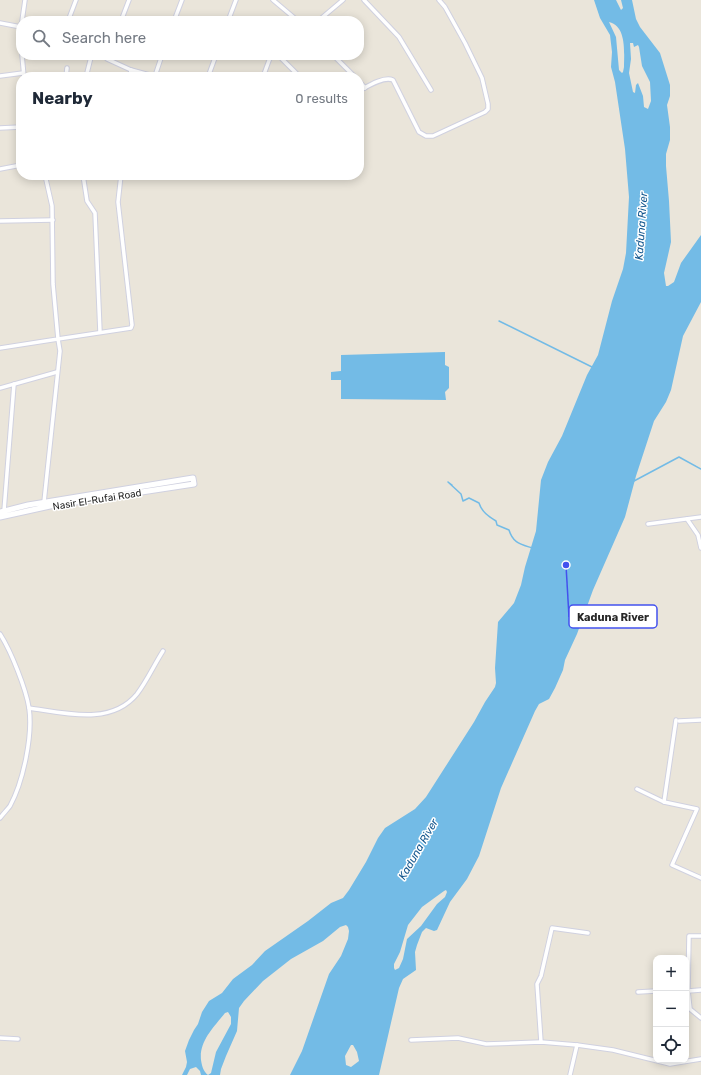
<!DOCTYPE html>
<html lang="en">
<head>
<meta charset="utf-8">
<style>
  body { margin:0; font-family:Rubik,sans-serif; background:#f2f2f3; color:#1f2937 }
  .controls { position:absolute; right:12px; bottom:12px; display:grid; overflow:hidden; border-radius:8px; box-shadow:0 2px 10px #0003 }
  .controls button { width:36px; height:36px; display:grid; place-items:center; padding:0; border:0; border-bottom:1px solid #e0e1e3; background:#fff; color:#1f2937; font:20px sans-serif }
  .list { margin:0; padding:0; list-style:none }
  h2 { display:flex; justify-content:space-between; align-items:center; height:52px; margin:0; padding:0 16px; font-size:17px }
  h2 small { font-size:13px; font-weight:400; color:#747a83 }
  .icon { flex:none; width:22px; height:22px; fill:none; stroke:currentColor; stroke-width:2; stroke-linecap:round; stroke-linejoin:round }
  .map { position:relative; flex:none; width:701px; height:1075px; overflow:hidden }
  .search { position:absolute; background:#fff; box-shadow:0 2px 10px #0003; left:16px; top:16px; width:348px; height:44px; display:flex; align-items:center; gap:10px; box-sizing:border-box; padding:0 14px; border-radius:16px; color:#747a83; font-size:15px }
  .panel { position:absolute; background:#fff; box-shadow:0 2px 10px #0003; left:16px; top:72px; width:348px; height:108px; border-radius:16px }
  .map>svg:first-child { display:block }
  .water { fill:#73bbe6; fill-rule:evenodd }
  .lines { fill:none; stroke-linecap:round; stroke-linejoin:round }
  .stream { stroke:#73bbe6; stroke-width:1.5 }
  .street-casing { stroke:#d0d1e0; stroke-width:5.5 }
  .secondary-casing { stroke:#d0d1e0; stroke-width:7 }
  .street { stroke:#fff; stroke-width:3.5 }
  .secondary { stroke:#fff; stroke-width:5 }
  .labels { text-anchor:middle; stroke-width:3; stroke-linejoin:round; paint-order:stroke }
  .street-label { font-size:10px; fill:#282828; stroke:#fff }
  .water-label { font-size:11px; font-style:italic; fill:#15588f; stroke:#fff }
  .leader { fill:none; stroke:#4351ee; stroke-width:1.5 }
  .callout-dot { fill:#4351ee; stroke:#fff; stroke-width:1.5 }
  .callout { fill:#fff; stroke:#4351ee; stroke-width:1.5 }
  .callout-label { font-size:11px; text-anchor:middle; font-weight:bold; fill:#282828 }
</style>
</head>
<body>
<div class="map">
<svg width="701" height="1075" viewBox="0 0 701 1075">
  <rect width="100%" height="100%" fill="#eae5da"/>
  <g class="water">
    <path d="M 594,0 L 616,0 L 621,10 L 623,8 L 621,0 L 632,0 L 636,19 L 640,27 L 660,53 L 670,85 L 670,96 L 667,105 L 670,127 L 670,140 L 666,154 L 666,166 L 669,201 L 671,242 L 664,273 L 666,286 L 668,286 L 674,282 L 681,263 L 701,235 L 701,302 L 683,336 L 671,390 L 666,402 L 654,421 L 636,476 L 625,517 L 593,590 L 577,634 L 565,660 L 563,670 L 555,688 L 549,699 L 539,704 L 535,711 L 501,788 L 479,856 L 467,879 L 450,902 L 437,930 L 434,931 L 426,928 L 422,932 L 417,945 L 415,952 L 416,970 L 403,979 L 399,988 L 379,1075 L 290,1075 L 302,1051 L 329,974 L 341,956 L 348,939 L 349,931 L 348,927 L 346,925 L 340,927 L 323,941 L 291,959 L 263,981 L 244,1001 L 239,1008 L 237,1031 L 226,1056 L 221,1069 L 220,1075 L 201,1075 L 200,1071 L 196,1067 L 190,1069 L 187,1075 L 182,1075 L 186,1067 L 187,1062 L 185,1051 L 189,1040 L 194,1030 L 198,1024 L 202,1012 L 209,1001 L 222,993 L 233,979 L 252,965 L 265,951 L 308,921 L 331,903 L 343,898 L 349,890 L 366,862 L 378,838 L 385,828 L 415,809 L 426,797 L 474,722 L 485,702 L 495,687 L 496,683 L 495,668 L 498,622 L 514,603 L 521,585 L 525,567 L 536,531 L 541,480 L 548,462 L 562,436 L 587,375 L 598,355 L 612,301 L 623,269 L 626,253 L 629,197 L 625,149 L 615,82 L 611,67 L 612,52 L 610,35 L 600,18 ZM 609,22 C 627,26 624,53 624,67 L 623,72 L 622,73 L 619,70 L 616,37 ZM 630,43 L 633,43 L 634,47 L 638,45 L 639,47 L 642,66 L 650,82 L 651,101 L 648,109 L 644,107 L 643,96 L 638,83 L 636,85 L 635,93 L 633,92 L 629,73 L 631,59 ZM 444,891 L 446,890 L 447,892 L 445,897 L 437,904 L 421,926 L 407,939 L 403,959 L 399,968 L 395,970 L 394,968 L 394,964 L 400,952 L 408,925 L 422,907 ZM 228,1012 L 231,1017 L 231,1024 L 216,1052 L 211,1073 L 208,1075 C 203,1071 202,1066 201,1060 C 199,1041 214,1027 225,1013 ZM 351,1045 L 353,1045 L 357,1052 L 359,1061 L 351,1067 L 346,1065 L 345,1056 Z"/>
    <polygon points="445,352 445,365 449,367 449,388 445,392 446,400 341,399 341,380 331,380 331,372 341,371 341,355"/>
  </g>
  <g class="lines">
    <g class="stream">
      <polyline points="499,321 592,367"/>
      <polyline points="634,481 679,457 701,469"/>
      <path d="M 452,485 L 448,482 L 461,494 L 463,501 L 469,498 L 479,503 C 482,512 488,516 496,521 L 497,525 L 509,530 C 513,543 520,544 532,548"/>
    </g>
    <g class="street-casing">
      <g id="street">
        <polyline points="273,0 298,21"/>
        <polyline points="364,0 399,37 431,90"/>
        <polyline points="22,21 25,0"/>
        <polyline points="68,21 76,0"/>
        <polyline points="121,21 129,0"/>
        <polyline points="174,21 182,0"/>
        <polyline points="228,21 236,0"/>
        <polyline points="318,21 343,0"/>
        <polyline points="0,23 21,27"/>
        <polyline points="21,24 21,36"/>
        <polyline points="22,55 24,77"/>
        <polyline points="278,55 300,77"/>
        <polyline points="333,55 355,77"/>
        <polyline points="0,76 23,73"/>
        <polyline points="155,76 162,55"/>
        <polyline points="66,77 67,68"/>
        <polyline points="86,77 91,57 94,55 107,57 107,59 131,70 157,77"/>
        <polyline points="130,77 131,70"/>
        <polyline points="208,77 216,55"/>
        <polyline points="263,77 271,55"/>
        <polyline points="359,81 365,88"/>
        <path d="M 359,91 C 368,86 384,76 393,80 L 419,132 L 426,136 L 433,136 L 485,112 L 488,109 L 488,104 L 482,78 L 465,43 L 445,7 L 439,0"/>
        <polyline points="0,128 21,127"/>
        <polyline points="0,169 21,165"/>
        <polyline points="83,175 87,201 95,213 100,332"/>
        <polyline points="0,221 53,220"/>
        <polyline points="0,348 58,339 53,284 52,206 45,175"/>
        <polyline points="0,388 57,372"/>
        <polyline points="44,502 60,351 58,339 131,328 132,325 118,202 121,175"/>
        <polyline points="4,511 14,384"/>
        <polyline points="687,519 698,535 701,548"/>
        <polyline points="648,524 701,517"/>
        <path d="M 0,634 C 11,651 26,689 29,708 C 33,736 23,782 10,806 C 7,810 3,814 0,818"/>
        <path d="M 29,708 C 65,713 111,726 137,694 C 147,681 154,665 163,651"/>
        <polyline points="679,721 701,720"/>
        <polyline points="637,789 664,802 697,809 672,865 701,878"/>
        <polyline points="664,802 676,720"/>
        <polyline points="701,936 689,936 688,991 701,990"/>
        <polyline points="686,991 688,991 690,1009 701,1018"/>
        <polyline points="638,992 656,991"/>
        <polyline points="0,1038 18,1039"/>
        <polyline points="411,1040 458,1038 486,1044 541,1042 577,1045 613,1050 670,1064 701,1059"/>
        <polyline points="541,1042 537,984 541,976 552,928 588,933"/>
        <polyline points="570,1075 577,1045"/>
      </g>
    </g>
    <g class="secondary-casing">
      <polyline id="secondary" points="0,512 28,505 193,478 194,484 50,506 0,517"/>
    </g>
    <use href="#street" class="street"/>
    <use href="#secondary" class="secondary"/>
  </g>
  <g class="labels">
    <g class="street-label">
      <text transform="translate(97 499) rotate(-9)" y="4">Nasir El-Rufai Road</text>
    </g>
    <g class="water-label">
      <text transform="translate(641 226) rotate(-86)" y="4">Kaduna River</text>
      <text transform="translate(418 849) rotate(-60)" y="4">Kaduna River</text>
    </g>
  </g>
  <path class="leader" d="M566 565L569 617"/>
  <circle class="callout-dot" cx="566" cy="565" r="4"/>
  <rect class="callout" x="569" y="605" width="88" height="23" rx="4"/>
  <g class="callout-label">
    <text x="613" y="621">Kaduna River</text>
  </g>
</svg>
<div class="controls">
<button>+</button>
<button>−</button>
<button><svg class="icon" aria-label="locate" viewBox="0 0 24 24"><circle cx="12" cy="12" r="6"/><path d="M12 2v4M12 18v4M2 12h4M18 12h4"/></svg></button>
</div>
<div class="search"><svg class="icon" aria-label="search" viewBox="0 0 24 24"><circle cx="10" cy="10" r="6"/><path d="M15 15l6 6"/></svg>Search here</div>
<section class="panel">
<h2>Nearby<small>0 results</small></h2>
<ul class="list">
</ul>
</section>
</div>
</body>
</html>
